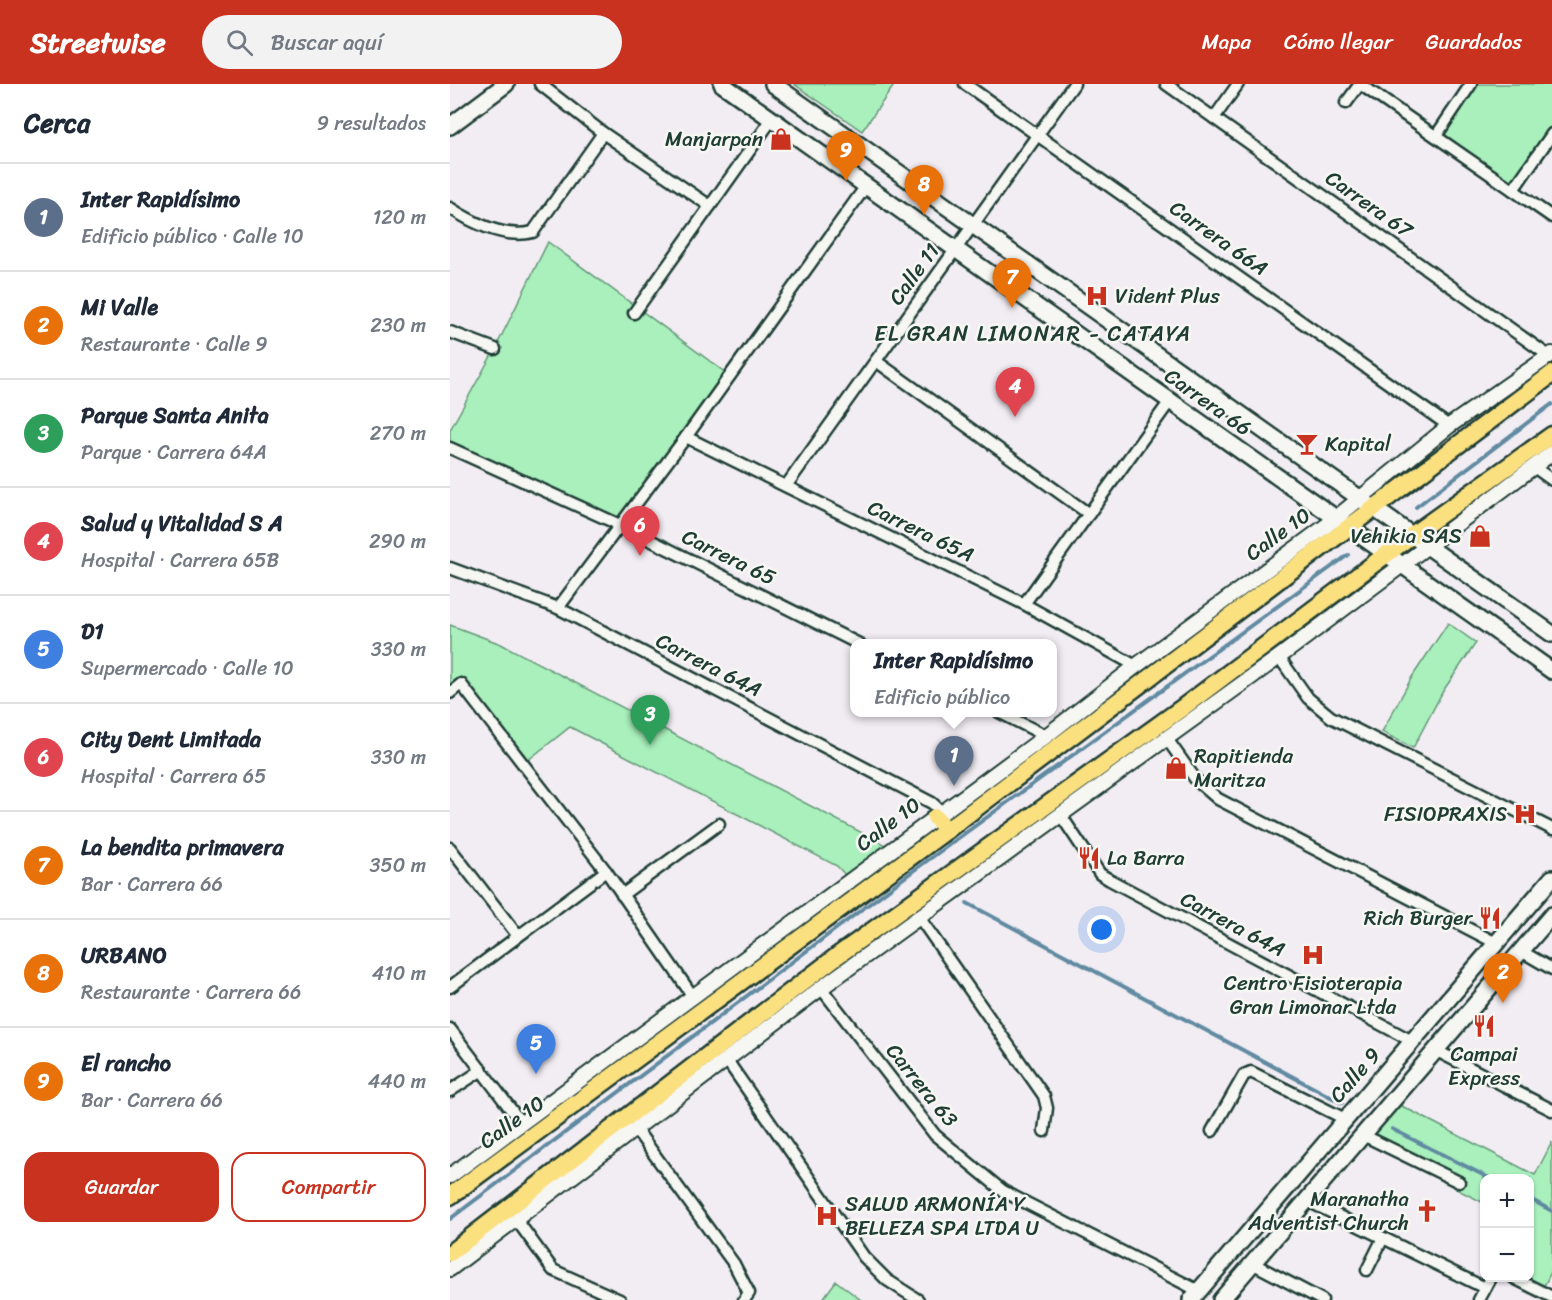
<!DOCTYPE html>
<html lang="es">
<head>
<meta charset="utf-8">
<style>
  body { margin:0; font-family:Sriracha,sans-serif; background:#f2f2f3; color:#1f2937 }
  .controls { position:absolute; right:18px; bottom:18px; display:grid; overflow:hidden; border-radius:12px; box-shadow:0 2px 4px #0004 }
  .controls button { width:54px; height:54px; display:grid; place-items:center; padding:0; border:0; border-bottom:2px solid #e0e1e3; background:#fff; color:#1f2937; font:30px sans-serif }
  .you { position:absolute; left:652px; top:846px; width:21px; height:21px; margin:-15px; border:4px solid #fff; border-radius:50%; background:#1a73e8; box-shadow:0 0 0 9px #1a73e833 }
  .badge { display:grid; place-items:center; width:39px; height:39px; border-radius:50%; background:#c8321e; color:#fff; font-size:20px; font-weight:700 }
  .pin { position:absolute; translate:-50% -50px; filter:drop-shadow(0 2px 3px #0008) }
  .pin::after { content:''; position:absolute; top:32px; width:21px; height:18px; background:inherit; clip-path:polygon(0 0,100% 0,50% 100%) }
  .popup { position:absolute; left:400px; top:555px; width:207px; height:78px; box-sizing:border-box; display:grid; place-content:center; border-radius:12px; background:#fff; filter:drop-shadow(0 2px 4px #0005); font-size:20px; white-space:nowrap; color:#747a83 }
  .popup b { font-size:22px; color:#1f2937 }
  .popup::after { content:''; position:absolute; left:50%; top:100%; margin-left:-12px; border:12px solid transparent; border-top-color:#fff }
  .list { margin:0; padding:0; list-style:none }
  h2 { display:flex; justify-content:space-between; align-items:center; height:78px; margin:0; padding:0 24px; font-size:26px }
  h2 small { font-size:20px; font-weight:400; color:#747a83 }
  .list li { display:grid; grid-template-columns:39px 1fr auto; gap:18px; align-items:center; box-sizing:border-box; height:108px; padding:0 24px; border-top:2px solid #e0e1e3 }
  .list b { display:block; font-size:22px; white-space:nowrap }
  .list p { margin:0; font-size:20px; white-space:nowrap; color:#747a83 }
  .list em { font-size:20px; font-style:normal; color:#747a83 }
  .actions { display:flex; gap:12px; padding:18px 24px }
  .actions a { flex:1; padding:14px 0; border:2px solid #c8321e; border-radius:18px; text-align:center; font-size:21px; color:#c8321e }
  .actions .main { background:#c8321e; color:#fff }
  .icon { flex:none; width:33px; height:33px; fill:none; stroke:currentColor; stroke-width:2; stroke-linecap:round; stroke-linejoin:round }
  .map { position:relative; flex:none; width:1102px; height:1216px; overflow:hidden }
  header { display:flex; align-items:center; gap:36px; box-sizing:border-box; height:84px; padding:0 30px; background:#c8321e; color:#fff }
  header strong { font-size:28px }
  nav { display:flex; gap:33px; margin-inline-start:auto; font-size:21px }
  .search { width:420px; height:54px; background:#f2f2f3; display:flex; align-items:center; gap:15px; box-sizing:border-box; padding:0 21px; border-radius:33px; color:#747a83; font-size:22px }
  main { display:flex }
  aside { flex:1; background:#fff }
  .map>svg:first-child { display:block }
  .green { fill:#a9f0bc; stroke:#649678; stroke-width:1.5 }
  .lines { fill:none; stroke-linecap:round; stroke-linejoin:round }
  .stream { stroke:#618aa1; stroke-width:4 }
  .minor-casing { stroke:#1f3d34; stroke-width:15 }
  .tertiary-casing { stroke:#1f3d34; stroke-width:18 }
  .secondary-casing { stroke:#1f3d34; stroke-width:20 }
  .primary-casing { stroke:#1f3d34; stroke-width:21 }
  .minor { stroke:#f6f6f2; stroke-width:10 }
  .tertiary { stroke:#f6f6f2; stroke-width:14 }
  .secondary { stroke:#f6f6f2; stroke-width:15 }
  .primary { stroke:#fbe080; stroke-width:16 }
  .labels { text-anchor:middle; stroke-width:5; stroke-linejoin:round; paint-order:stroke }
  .poi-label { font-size:21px; fill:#1f3d34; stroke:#f6f6f2; text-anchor:end }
  .street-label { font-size:21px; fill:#1f3d34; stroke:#f6f6f2 }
  .neighbourhood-label { font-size:22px; letter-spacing:1.5px; fill:#1f3d34; stroke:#f6f6f2 }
</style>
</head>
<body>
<header>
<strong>Streetwise</strong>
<div class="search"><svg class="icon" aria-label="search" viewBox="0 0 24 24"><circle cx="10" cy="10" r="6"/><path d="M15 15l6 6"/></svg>Buscar aquí</div>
<nav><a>Mapa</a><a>Cómo llegar</a><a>Guardados</a></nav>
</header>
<main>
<aside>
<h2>Cerca<small>9 resultados</small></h2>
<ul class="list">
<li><span class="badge" style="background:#5c6f8a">1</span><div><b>Inter Rapidísimo</b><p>Edificio público · Calle 10</p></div><em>120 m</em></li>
<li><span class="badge" style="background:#e8710a">2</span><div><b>Mi Valle</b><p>Restaurante · Calle 9</p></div><em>230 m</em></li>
<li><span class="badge" style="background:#2e9e5b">3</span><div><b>Parque Santa Anita</b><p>Parque · Carrera 64A</p></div><em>270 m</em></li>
<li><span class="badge" style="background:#e0444e">4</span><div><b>Salud y Vitalidad S A</b><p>Hospital · Carrera 65B</p></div><em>290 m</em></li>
<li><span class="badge" style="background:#3f7fe0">5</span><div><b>D1</b><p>Supermercado · Calle 10</p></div><em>330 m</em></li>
<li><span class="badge" style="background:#e0444e">6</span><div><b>City Dent Limitada</b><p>Hospital · Carrera 65</p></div><em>330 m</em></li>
<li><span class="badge" style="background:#e8710a">7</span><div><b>La bendita primavera</b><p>Bar · Carrera 66</p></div><em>350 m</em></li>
<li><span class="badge" style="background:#e8710a">8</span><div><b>URBANO</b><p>Restaurante · Carrera 66</p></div><em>410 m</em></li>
<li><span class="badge" style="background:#e8710a">9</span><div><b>El rancho</b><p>Bar · Carrera 66</p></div><em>440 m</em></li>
</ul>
<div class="actions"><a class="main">Guardar</a><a>Compartir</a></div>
</aside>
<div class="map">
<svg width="1102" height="1216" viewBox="0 0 1102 1216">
  <rect width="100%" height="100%" fill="#f2edf3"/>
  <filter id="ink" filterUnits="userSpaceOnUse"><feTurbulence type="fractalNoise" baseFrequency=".0167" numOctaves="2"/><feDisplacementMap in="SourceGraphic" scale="12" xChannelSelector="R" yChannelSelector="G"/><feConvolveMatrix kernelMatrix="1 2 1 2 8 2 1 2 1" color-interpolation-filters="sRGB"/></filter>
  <g filter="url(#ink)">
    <g class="green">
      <polygon points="344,0 445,0 412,47"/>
      <polygon points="1021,0 1102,0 1102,50 1063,106 986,52"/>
      <polygon points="98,158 280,292 170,441 0,364 0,346 45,265"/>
      <polygon points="998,539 1026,559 993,607 963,664 932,648 962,593"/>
      <polygon points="0,541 51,560 443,765 401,797 387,782 120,643 73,680 11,600 0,609"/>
      <polygon points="942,1017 1085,1091 1102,1058 1102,1186 1091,1208 1064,1194 1080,1194 1080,1094 1034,1094 1034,1119 1006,1105 1009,1099 913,1051"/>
      <polygon points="386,1197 411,1216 372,1216"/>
    </g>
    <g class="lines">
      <g class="stream">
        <polyline points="966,423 1102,320"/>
        <polyline points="517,819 892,1019"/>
        <polyline points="942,1045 1039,1094"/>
        <polyline points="1080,1115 1102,1127"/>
        <polyline points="0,1135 463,787 898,471"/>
      </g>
      <g class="minor-casing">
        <g id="minor">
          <polyline points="90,0 153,49 260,122"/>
          <polyline points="515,0 999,342"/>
          <polyline points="716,0 1099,272"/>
          <polyline points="910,0 1102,133"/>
          <polyline points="896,19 910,0"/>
          <polyline points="764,34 788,0"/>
          <polyline points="986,52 1021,0"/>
          <polyline points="1063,106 1102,50"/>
          <path d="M 0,124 C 23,139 56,155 83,148 L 153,49"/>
          <polyline points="184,229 322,35"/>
          <polyline points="0,248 45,265"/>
          <polyline points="426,277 639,430"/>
          <polyline points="236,353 574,520 686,582"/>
          <polyline points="0,364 170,441 409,560"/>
          <polyline points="1084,383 1102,396"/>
          <polyline points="336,402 624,0"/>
          <polyline points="0,484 108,524 482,719 492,728"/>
          <polyline points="574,520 720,317"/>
          <polyline points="108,524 236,353 416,102"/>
          <polyline points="829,573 858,614 881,633 1102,745"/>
          <polyline points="0,609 11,600 156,787 244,914"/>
          <polyline points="549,628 596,652"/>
          <polyline points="717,655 746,696 768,715 1046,859"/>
          <polyline points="610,730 650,790 660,796 962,957"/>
          <polyline points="0,764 68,852"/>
          <polyline points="172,811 269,740"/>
          <polyline points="469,833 594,1012 597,1024 594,1047"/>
          <polyline points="1071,867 1102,885"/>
          <polyline points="0,903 156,787"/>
          <polyline points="371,904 485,1051 553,1107 749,1207"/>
          <polyline points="0,945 72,1040"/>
          <polyline points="985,966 1102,1026"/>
          <polyline points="276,975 414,1173 437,1196 468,1216"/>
          <polyline points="0,1007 32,986"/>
          <polyline points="185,1044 284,1180 299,1209 294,1216"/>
          <polyline points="762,1047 794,991 801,988 895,1035"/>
          <polyline points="913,1051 1009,1098"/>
          <polyline points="856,1116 1035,1204"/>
          <polyline points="66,1135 103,1186 170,1216"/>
          <polyline points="802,1179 872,1216"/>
          <polyline points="917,1186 933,1154"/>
          <polyline points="1064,1194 1102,1213"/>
          <polyline points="1029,1216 1041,1194"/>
        </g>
      </g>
      <g class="tertiary-casing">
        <g id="tertiary">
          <polyline points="0,1092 596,652 686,582 876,442 999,342 1102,270"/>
          <polyline points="0,1185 371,904 829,573 1102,369"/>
        </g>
      </g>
      <g class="secondary-casing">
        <g id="secondary">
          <polyline points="272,0 1102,587"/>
          <polyline points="323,0 1102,550"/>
          <polyline points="0,42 56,0"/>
          <polyline points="741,1216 1102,794"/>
          <polyline points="771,1216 1102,831"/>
        </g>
      </g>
      <g class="primary-casing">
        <g id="primary">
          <polyline points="485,733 497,746"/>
          <polyline points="0,1112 497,746 1102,290"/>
          <polyline points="0,1169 387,872 732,624 962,451 1102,351"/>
        </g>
      </g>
      <use href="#minor" class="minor"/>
      <use href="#tertiary" class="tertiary"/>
      <use href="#secondary" class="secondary"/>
      <use href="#primary" class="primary"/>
    </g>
  </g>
  <defs>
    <g id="shop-bare" transform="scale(1.8)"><path d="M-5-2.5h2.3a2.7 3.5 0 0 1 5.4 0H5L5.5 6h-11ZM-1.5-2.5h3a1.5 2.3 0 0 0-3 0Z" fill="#c8321e" stroke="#f6f6f2" stroke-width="2.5" paint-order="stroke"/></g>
    <g id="hospital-bare" transform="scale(1.8)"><path d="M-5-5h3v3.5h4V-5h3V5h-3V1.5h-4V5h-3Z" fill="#c8321e" stroke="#f6f6f2" stroke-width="2.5" paint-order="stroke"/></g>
    <g id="bar-bare" transform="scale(1.8)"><path d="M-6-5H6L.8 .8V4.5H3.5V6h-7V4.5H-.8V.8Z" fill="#c8321e" stroke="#f6f6f2" stroke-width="2.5" paint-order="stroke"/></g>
    <g id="restaurant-bare" transform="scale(1.8)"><path d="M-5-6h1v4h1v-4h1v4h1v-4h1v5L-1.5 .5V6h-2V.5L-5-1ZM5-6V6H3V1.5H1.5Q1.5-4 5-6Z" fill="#c8321e" stroke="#f6f6f2" stroke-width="2.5" paint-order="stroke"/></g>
    <g id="church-bare" transform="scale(1.8)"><path d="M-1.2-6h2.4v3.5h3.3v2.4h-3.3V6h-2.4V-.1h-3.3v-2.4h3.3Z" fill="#c8321e" stroke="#f6f6f2" stroke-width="2.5" paint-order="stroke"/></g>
  </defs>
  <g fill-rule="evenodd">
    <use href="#shop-bare" x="331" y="55"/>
    <use href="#hospital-bare" x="647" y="212"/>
    <use href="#bar-bare" x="857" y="360"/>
    <use href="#shop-bare" x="1030" y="452"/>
    <use href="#shop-bare" x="726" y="684"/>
    <use href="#hospital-bare" x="1075" y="730"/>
    <use href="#restaurant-bare" x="639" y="774"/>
    <use href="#restaurant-bare" x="1040" y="834"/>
    <use href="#hospital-bare" x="863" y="871"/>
    <use href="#restaurant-bare" x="1034" y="942"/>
    <use href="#church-bare" x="977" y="1127"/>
    <use href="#hospital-bare" x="377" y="1132"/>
  </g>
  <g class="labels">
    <g class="poi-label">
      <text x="313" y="62">Manjarpan</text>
      <text x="665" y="219" text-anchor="start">Vident Plus</text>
      <text x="875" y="367" text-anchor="start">Kapital</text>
      <text x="1012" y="459">Vehikia SAS</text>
      <text x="744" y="679" text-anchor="start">Rapitienda<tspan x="744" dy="24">Maritza</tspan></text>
      <text x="1057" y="737">FISIOPRAXIS</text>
      <text x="657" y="781" text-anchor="start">La Barra</text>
      <text x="1022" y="841">Rich Burger</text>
      <text x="863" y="906" text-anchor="middle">Centro Fisioterapia<tspan x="863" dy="24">Gran Limonar Ltda</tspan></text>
      <text x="1034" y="977" text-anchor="middle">Campai<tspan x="1034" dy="24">Express</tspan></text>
      <text x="959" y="1122">Maranatha<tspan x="959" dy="24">Adventist Church</tspan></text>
      <text x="395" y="1127" text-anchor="start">SALUD ARMONÍA Y<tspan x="395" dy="24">BELLEZA SPA LTDA U</tspan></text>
    </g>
    <g class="street-label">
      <text transform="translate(919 120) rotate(35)" y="7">Carrera 67</text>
      <text transform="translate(769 154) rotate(35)" y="7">Carrera 66A</text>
      <text transform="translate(464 190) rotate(-54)" y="7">Calle 11</text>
      <text transform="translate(758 318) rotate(35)" y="7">Carrera 66</text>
      <text transform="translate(471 447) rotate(26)" y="7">Carrera 65A</text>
      <text transform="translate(828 450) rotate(-36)" y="7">Calle 10</text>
      <text transform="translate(279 473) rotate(26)" y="7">Carrera 65</text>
      <text transform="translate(259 581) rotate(27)" y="7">Carrera 64A</text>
      <text transform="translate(438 740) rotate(-37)" y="7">Calle 10</text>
      <text transform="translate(783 840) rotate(28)" y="7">Carrera 64A</text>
      <text transform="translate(905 991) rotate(-49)" y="7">Calle 9</text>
      <text transform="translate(472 1001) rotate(51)" y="7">Carrera 63</text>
      <text transform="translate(62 1038) rotate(-36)" y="7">Calle 10</text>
    </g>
    <g class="neighbourhood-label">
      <text x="583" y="257">EL GRAN LIMONAR - CATAYA</text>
    </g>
  </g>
</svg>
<div class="controls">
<button>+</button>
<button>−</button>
</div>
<div class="you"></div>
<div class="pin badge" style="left:504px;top:702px;background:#5c6f8a">1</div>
<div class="popup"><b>Inter Rapidísimo</b>Edificio público</div>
<div class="pin badge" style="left:1053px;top:919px;background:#e8710a">2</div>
<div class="pin badge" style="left:200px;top:661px;background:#2e9e5b">3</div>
<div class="pin badge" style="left:565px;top:333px;background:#e0444e">4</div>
<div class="pin badge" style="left:86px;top:990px;background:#3f7fe0">5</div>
<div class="pin badge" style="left:190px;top:472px;background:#e0444e">6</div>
<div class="pin badge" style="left:562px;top:224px;background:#e8710a">7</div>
<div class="pin badge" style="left:474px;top:131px;background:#e8710a">8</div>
<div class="pin badge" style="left:396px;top:97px;background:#e8710a">9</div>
</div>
</main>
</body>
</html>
